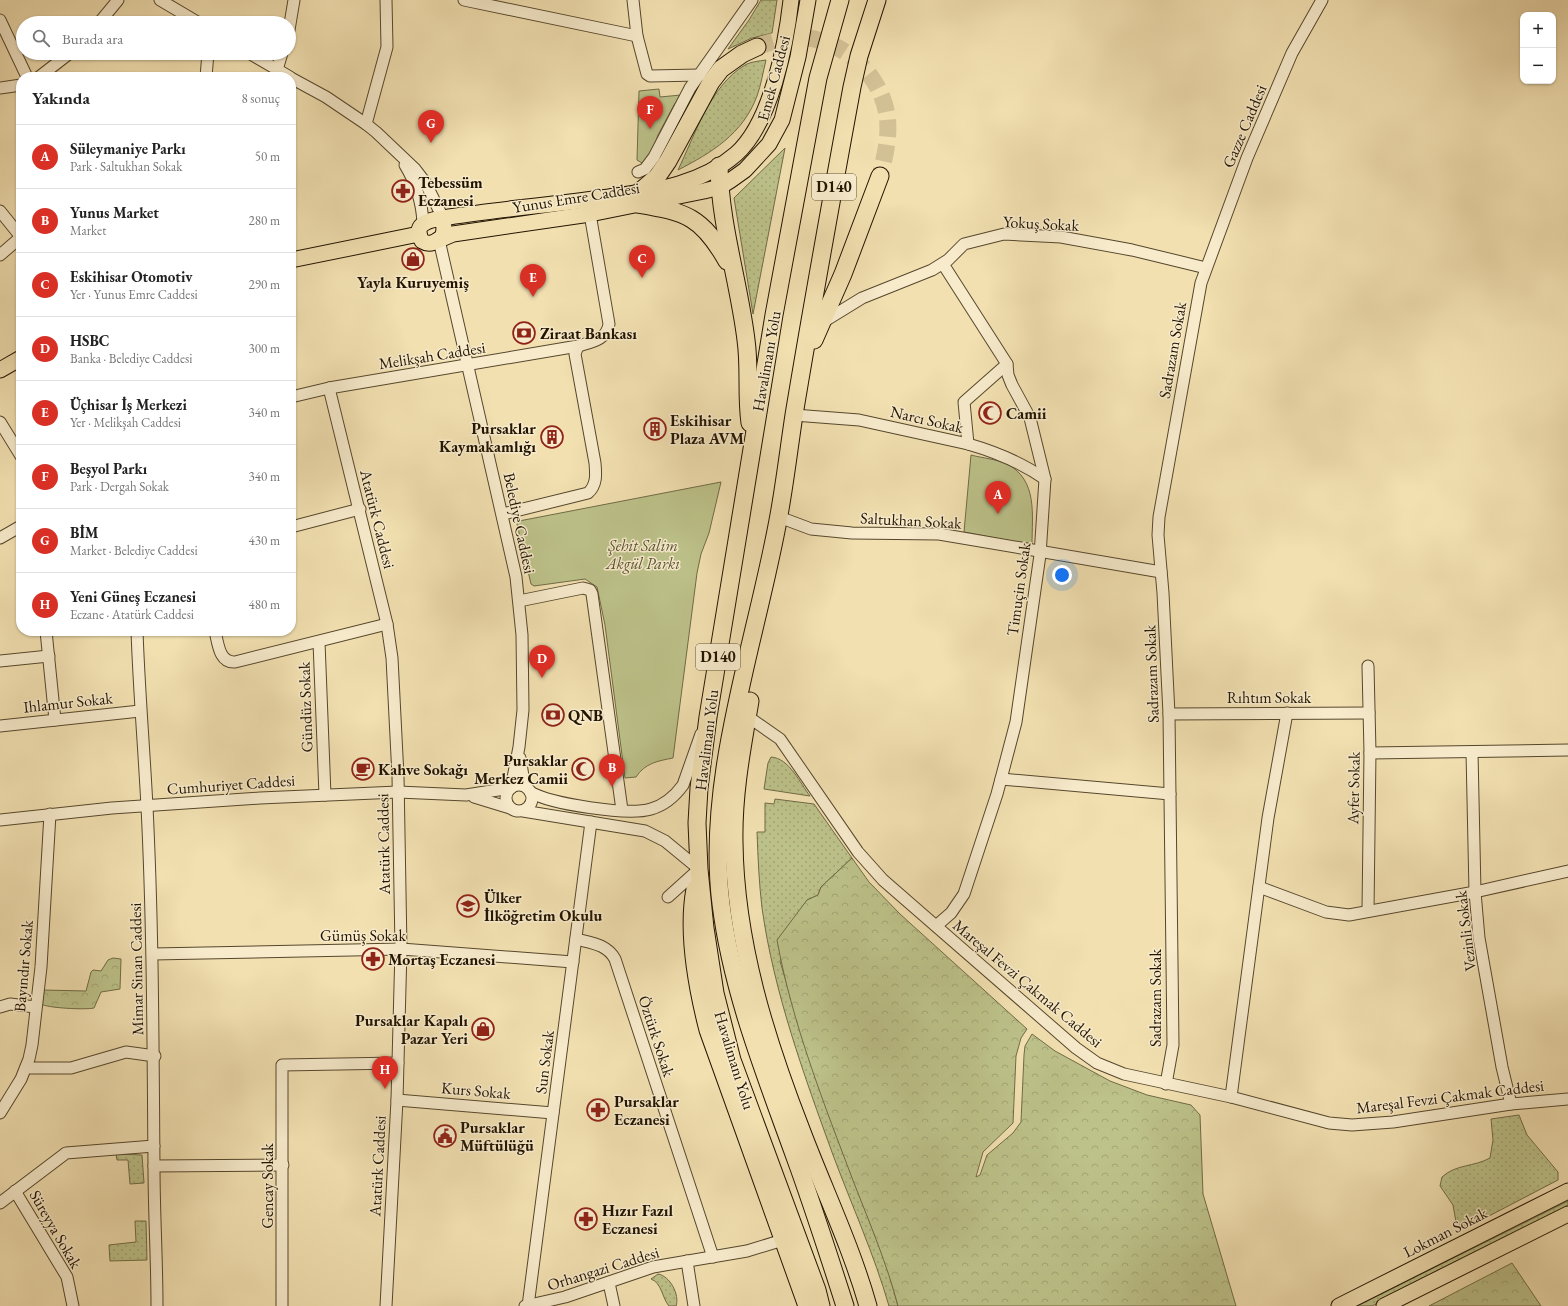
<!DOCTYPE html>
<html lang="tr">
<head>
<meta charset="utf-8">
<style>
  body { margin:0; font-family:"EB Garamond",serif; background:#f6f6f6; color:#222 }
  .controls { position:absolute; right:12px; top:12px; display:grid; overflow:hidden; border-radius:8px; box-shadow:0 1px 3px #0004 }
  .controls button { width:36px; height:36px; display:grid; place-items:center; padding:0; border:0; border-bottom:1px solid #e0e0e0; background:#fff; color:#222; font:20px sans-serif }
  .you { position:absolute; left:1062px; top:575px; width:14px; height:14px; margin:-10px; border:3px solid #fff; border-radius:50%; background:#1a73e8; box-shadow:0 0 0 6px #1a73e833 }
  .badge { display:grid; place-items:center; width:26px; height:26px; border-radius:50%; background:#d93025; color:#fff; font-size:13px; font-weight:700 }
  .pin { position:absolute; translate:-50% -33px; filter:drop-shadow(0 1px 2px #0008) }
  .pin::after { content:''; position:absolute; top:21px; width:14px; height:12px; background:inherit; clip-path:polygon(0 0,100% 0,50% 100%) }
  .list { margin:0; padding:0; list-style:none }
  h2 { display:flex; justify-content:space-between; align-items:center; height:52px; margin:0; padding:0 16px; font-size:17px }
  h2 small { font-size:13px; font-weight:400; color:#767676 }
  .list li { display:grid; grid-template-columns:26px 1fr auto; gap:12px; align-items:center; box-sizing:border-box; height:64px; padding:0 16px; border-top:1px solid #e0e0e0 }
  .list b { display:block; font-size:15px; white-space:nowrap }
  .list p { margin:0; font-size:13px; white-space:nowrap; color:#767676 }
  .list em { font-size:13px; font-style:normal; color:#767676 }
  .icon { flex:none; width:22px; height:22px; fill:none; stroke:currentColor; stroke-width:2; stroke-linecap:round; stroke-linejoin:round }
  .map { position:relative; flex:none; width:1568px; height:1306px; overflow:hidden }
  .search { position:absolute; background:#fff; box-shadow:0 1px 3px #0004; left:16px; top:16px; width:280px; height:44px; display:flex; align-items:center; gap:10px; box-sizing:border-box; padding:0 14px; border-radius:22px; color:#767676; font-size:15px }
  .panel { position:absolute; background:#fff; box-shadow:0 1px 3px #0004; left:16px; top:72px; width:280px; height:564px; border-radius:16px }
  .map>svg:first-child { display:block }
  .grass { fill:url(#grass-dots); stroke:#706b45 }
  .forest { fill:url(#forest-crowns); stroke:#706b45 }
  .park { fill:#bdc28a; stroke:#706b45 }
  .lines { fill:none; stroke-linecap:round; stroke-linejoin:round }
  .highway-tunnel { stroke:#d3c196; stroke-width:17; stroke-dasharray:17 8; stroke-linecap:butt }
  .minor-casing { stroke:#56472c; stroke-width:13 }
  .major-casing { stroke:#221400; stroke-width:17 }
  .highway-casing { stroke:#221400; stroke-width:19 }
  .minor { stroke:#f7ebcc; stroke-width:11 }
  .major { stroke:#f2e0b1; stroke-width:15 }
  .highway { stroke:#f2e0b1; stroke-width:17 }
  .labels { text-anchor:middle; stroke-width:3; stroke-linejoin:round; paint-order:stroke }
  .shield { fill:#f7ebcc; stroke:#62543d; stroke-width:1 }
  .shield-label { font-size:15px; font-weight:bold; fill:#221400 }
  .street-label { font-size:16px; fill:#221400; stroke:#f7ebcc }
  .poi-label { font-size:16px; font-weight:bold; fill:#221400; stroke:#f7ebcc; text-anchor:start }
  .park-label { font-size:16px; font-style:italic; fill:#585130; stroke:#f7ebcc }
</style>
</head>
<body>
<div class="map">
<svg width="1568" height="1306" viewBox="0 0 1568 1306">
  <defs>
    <pattern id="grass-dots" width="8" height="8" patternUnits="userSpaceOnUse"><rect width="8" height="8" fill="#bdc28a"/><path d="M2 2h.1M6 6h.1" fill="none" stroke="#a2a675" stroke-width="1.8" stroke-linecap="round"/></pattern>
    <pattern id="forest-crowns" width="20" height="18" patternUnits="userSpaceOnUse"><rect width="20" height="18" fill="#bdc28a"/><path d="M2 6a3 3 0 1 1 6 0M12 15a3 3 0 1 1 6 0" fill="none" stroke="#a2a675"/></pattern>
  </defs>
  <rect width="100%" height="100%" fill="#f2e0b1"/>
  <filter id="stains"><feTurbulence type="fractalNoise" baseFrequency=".005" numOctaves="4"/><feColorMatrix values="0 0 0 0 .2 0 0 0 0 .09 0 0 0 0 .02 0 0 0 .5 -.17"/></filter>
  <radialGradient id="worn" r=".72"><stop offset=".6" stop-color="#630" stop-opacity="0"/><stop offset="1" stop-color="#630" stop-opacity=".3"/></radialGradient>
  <g class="grass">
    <polygon points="761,0 777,0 772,33 752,38 728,49 749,20"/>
    <path d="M 766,60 C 763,72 761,85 757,96 C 743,134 711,153 678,170 C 695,135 710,86 745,65 C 750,62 759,61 766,60 Z"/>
    <polygon points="785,148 753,314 734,198"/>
    <path d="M 771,757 C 789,758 800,783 810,796 L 764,789 L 768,763 Z"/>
    <path d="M 775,799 L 814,804 L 852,858 L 821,887 L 818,895 L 807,900 L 780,961 L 805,1046 L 843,1153 L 888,1269 L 898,1306 L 889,1306 C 874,1254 852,1206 833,1155 C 804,1075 774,993 762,908 C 759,883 758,858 757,832 L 765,832 L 765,803 L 774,804 Z"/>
    <path d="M 1519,1115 L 1527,1135 L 1558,1172 L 1558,1180 L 1466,1228 L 1456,1222 L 1453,1205 L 1440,1186 L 1442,1177 C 1456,1164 1474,1167 1490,1158 L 1493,1140 L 1491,1119 Z"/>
    <polygon points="116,1154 142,1155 144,1183 130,1184 128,1160 117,1160"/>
    <polygon points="1568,1201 1568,1207 1372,1306 1357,1306"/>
    <polygon points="135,1221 146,1221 147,1260 110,1261 109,1245 136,1242"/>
    <path d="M 658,1274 C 670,1276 680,1295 676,1306 L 669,1306 C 662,1298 662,1283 651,1279 Z"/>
  </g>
  <g class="forest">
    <path d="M 852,858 L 869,882 L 900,914 L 1027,1029 L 1021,1038 L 1016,1056 L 1013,1123 L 983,1152 L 976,1177 L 980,1175 L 987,1155 L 1013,1133 L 1021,1122 L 1024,1055 L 1025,1046 L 1032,1034 L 1055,1051 L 1110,1081 L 1147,1095 L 1191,1105 L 1200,1115 L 1203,1194 L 1236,1306 L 898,1306 C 887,1264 870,1224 854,1183 C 824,1104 792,1023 777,940 L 807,900 L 818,895 L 821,887 Z"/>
    <path d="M 113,958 L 121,959 L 120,989 L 101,992 L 94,1008 C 85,1010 47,1008 41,1004 L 43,990 L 86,991 L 91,972 L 93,970 L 101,971 L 108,960 Z"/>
    <polygon points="1512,1263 1541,1306 1429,1306"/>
  </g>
  <g class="park">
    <polygon points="659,89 660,97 681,95 674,105 658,135 647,166 637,160 639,91"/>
    <path d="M 971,455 C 982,458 996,459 1007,464 C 1038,480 1032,515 1032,545 L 964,532 Z"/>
    <path d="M 721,482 L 709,533 L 701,554 L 697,573 L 673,758 C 658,761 645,763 636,777 L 625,778 L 605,625 L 597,587 L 585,579 L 534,586 L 531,584 L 517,524 L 519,521 Z"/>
  </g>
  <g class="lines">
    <path class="highway-tunnel" d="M 757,47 C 770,42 784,37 798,37 C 841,38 880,72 887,115 C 890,136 885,156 880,176"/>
    <g class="minor-casing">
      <g id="minor">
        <polyline points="160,0 199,23"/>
        <polyline points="464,0 637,36"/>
        <polyline points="633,0 637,36 647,74 650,76 700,75"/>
        <polyline points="0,20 27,77"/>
        <polyline points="99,23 118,0"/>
        <polyline points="289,30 294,0"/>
        <polyline points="249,53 290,77"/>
        <polyline points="277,70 282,53"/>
        <polyline points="39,77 70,53"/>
        <polyline points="206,77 208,53"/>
        <polyline points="291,78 326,97 366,124 376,132 415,169 425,182 443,218"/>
        <polyline points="0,88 21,85"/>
        <polyline points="366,124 387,47 386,0"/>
        <path d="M 405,165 C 416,183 422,202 423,223"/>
        <polyline points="638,172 645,169 654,157 690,88 752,0"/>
        <polyline points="0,211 21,237"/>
        <polyline points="0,255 21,237"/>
        <polyline points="823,322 862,298 932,270 948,260 964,244 1004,234 1061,237 1132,250 1206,268"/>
        <polyline points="329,388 387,624 392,658 398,776 401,949 397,1100 386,1306"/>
        <polyline points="291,397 329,388 578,346"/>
        <path d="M 794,415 L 859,420 L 968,444 C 996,452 1022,463 1045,479"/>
        <polyline points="0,422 21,456"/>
        <polyline points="968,444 964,402 1007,364"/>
        <path d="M 503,514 L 588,493 C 597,485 596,474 595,463 L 575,354 L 578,346 C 591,342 607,340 609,324 L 590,214"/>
        <polyline points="779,517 811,529 852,533 939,534 1161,572"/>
        <polyline points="291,527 360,509"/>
        <polyline points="0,538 21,526"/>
        <polyline points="519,601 583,588 590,590 592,594 622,810"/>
        <polyline points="46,631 55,720"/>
        <path d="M 137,631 C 139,690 144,748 147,807 C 153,927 153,1047 154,1167 C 154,1213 157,1260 157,1306"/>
        <path d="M 215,631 C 218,643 219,663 235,662 L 387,624"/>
        <polyline points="319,642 325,795"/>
        <polyline points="0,661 49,656"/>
        <polyline points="1169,714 1369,713"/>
        <polyline points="747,716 780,739 858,852 883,880 1076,1048 1097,1063 1124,1074 1231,1097 1329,1123 1352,1125 1393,1122 1511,1104 1568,1099"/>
        <polyline points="0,726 140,711"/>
        <polyline points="1472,752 1475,892 1479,938 1502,1067 1511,1104"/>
        <polyline points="1370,753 1568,750"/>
        <polyline points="520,758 523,776 527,788"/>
        <polyline points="1001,779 1170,794"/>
        <circle cx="519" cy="798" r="13"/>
        <path d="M 530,792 C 551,804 628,816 651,809 C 665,805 675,796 683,785 L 701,734"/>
        <polyline points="474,797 510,808"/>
        <polyline points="523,811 645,831 665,841 699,869 668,897"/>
        <polyline points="0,820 112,808 260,798 398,792 466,795 511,788 519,747 523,710 522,635 516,577 439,240"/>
        <polyline points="1259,887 1326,912 1349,915 1475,892 1568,871"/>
        <polyline points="1368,911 1370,752 1368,666"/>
        <polyline points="936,926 951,913 964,894 997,794 1016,722 1040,555 1045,479 1030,418 1012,385 1008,375 1007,364 943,264"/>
        <path d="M 576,939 C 591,943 607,944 615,959 L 713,1257"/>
        <polyline points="153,954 401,949 573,962"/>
        <polyline points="0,1007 10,1004 35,1007"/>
        <polyline points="26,1068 71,1068 126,1052 155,1056"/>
        <polyline points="1166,1084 1173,1045 1169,714 1163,593 1158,535 1159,517 1201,283 1247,158 1292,53 1322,0"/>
        <polyline points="1231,1097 1268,818 1287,713"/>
        <polyline points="397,1100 553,1113"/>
        <polyline points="0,1113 21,1079 29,1059 32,1045 41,967 50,814"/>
        <polyline points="154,1166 283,1165"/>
        <polyline points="15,1191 67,1277 73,1306"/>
        <polyline points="0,1203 66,1153 154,1146"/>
        <polyline points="687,1261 694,1306"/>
        <polyline points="609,1283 614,1306"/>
        <polyline points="282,1306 282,1065 398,1063"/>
        <polyline points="525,1306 565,1297 653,1267 747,1251 783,1240"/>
        <polyline points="528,1306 591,822"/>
      </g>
    </g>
    <g class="major-casing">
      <g id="major">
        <path d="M 443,218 L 444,229 L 443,236 C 436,242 430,246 422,241 C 410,221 436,219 449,217 C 500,209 551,205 602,198 C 649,191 698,187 736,154 C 771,123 786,45 791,0"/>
        <polyline points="439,240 453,234 590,214 704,191 720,187 731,180 745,170 769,144 782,120 798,57 808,0"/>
        <polyline points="291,260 419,234"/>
        <polyline points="0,370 21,358"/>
        <polyline points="1339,1306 1568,1191"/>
        <polyline points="1384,1306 1568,1214"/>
      </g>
    </g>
    <g class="highway-casing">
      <g id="highway">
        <path d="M 719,166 C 720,225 739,282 746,340 C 750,368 746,395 750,423"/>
        <polyline points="636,195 657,177 668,161 711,82 721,69 742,54 757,47"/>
        <path d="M 638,204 C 687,212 702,217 727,261"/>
        <polyline points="814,340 843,274 880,176"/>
        <path d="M 750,701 C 742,748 733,794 734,842 C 735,942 766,1040 802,1132 C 824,1190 851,1246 868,1306"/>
        <path d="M 695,889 C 687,932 697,987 708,1030 L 807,1306"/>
        <polyline points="821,1306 817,1290 732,1060 715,993 705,928 699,869 697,823 699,788 708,717 774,315 818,78 840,0"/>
        <path d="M 845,1306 C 829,1256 813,1206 795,1157 C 765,1074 732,992 721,904 C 705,778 757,639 779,515 C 785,482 789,448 794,415 C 812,306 832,196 852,87 L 859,56 L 877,0"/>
      </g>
    </g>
    <use href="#minor" class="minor"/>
    <use href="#major" class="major"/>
    <use href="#highway" class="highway"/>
  </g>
  <defs>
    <g id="pharmacy-ring" transform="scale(1.15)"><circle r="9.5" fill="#f7ebcc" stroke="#8f2418" stroke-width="1.5"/><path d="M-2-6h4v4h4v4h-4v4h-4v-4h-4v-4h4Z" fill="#8f2418"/></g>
    <g id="shop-ring" transform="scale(1.15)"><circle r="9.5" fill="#f7ebcc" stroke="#8f2418" stroke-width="1.5"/><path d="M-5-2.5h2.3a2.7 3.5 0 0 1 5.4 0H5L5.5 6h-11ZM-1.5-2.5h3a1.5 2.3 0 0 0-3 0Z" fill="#8f2418"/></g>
    <g id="bank-ring" transform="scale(1.15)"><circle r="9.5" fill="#f7ebcc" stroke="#8f2418" stroke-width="1.5"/><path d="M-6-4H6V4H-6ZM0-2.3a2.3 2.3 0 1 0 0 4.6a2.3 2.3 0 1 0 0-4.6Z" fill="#8f2418"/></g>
    <g id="mosque-ring" transform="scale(1.15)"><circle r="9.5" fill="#f7ebcc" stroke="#8f2418" stroke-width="1.5"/><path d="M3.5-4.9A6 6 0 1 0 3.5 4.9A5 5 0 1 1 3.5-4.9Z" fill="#8f2418"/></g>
    <g id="building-ring" transform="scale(1.15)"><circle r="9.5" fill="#f7ebcc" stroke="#8f2418" stroke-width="1.5"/><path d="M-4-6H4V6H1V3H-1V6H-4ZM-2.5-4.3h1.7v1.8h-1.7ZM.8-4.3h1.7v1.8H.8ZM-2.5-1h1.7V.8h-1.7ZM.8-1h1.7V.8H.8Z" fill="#8f2418"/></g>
    <g id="cafe-ring" transform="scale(1.15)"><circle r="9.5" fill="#f7ebcc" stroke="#8f2418" stroke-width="1.5"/><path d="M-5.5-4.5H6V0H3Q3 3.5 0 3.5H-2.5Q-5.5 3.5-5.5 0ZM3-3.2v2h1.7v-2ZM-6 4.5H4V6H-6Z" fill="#8f2418"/></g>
    <g id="school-ring" transform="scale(1.15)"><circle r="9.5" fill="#f7ebcc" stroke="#8f2418" stroke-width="1.5"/><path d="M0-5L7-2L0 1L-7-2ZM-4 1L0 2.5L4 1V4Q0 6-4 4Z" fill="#8f2418"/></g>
    <g id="civic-ring" transform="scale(1.15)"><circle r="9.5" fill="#f7ebcc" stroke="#8f2418" stroke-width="1.5"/><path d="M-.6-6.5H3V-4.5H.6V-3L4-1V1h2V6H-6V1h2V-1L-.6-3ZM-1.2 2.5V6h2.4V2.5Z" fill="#8f2418"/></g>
  </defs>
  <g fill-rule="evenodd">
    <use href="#pharmacy-ring" x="403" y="191"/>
    <use href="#shop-ring" x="413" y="259"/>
    <use href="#bank-ring" x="524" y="333"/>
    <use href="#mosque-ring" x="990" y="413"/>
    <use href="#building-ring" x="655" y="429"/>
    <use href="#building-ring" x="552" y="437"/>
    <use href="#bank-ring" x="553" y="715"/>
    <use href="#cafe-ring" x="363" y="769"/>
    <use href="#mosque-ring" x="583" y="769"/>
    <use href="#school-ring" x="468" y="906"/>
    <use href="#pharmacy-ring" x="373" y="959"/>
    <use href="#shop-ring" x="483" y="1029"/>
    <use href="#pharmacy-ring" x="598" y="1110"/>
    <use href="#civic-ring" x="445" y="1136"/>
    <use href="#pharmacy-ring" x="586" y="1219"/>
  </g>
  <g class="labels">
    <g class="shield">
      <rect x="812" y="174" width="44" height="26" rx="3"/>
      <rect x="696" y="644" width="44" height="26" rx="3"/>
    </g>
    <g class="shield-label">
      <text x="834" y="192">D140</text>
      <text x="718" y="662">D140</text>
    </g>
    <g class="street-label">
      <text transform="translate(773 78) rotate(-75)" y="6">Emek Caddesi</text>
      <text transform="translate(1244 126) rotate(-67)" y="6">Gazze Caddesi</text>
      <text transform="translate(576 197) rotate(-9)" y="6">Yunus Emre Caddesi</text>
      <text transform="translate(1041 223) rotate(3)" y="6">Yokuş Sokak</text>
      <text transform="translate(1172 350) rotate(-80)" y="6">Sadrazam Sokak</text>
      <text transform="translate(432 355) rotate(-9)" y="6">Melikşah Caddesi</text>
      <text transform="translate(766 361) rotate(-80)" y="6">Havalimanı Yolu</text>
      <text transform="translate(927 419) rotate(13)" y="6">Narcı Sokak</text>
      <text transform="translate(378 519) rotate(76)" y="6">Atatürk Caddesi</text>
      <text transform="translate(911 520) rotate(3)" y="6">Saltukhan Sokak</text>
      <text transform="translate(520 523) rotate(78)" y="6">Belediye Caddesi</text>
      <text transform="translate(1018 589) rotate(-82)" y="6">Timuçin Sokak</text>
      <text transform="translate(1151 674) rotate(-92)" y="6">Sadrazam Sokak</text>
      <text x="1269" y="703">Rıhtım Sokak</text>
      <text transform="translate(68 702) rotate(-6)" y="6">Ihlamur Sokak</text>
      <text transform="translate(305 707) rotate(-92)" y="6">Gündüz Sokak</text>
      <text transform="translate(706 740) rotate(-83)" y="6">Havalimanı Yolu</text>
      <text transform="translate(231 784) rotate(-4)" y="6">Cumhuriyet Caddesi</text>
      <text transform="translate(1353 788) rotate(-89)" y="6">Ayfer Sokak</text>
      <text transform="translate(383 844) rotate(-91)" y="6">Atatürk Caddesi</text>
      <text transform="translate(1465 931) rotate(-97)" y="6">Vezinli Sokak</text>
      <text x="363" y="941">Gümüş Sokak</text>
      <text transform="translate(23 966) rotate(-85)" y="6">Bayındır Sokak</text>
      <text transform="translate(136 969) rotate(-91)" y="6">Mimar Sinan Caddesi</text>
      <text transform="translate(1028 983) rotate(40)" y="6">Mareşal Fevzi Çakmak Caddesi</text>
      <text transform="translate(1155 998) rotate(-90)" y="6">Sadrazam Sokak</text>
      <text transform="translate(657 1036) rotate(72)" y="6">Öztürk Sokak</text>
      <text transform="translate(735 1060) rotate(73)" y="6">Havalimanı Yolu</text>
      <text transform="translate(544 1062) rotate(-83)" y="6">Sun Sokak</text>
      <text transform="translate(476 1090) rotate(5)" y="6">Kurs Sokak</text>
      <text transform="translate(1450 1096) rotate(-7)" y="6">Mareşal Fevzi Çakmak Caddesi</text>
      <text transform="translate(377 1166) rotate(-87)" y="6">Atatürk Caddesi</text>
      <text transform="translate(267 1186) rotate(-90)" y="6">Gencay Sokak</text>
      <text transform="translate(56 1229) rotate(60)" y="6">Süreyya Sokak</text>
      <text transform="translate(1445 1232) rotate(-27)" y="6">Lokman Sokak</text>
      <text transform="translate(603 1268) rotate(-17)" y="6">Orhangazi Caddesi</text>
    </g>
    <g class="poi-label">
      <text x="418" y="188">Tebessüm<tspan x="418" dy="18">Eczanesi</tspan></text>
      <text x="413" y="288" text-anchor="middle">Yayla Kuruyemiş</text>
      <text x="540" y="339">Ziraat Bankası</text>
      <text x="1006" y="419">Camii</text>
      <text x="670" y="426">Eskihisar<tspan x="670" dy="18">Plaza AVM</tspan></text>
      <text x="536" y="434" text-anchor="end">Pursaklar<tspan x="536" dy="18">Kaymakamlığı</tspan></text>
      <text x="568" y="721">QNB</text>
      <text x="568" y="766" text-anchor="end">Pursaklar<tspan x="568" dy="18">Merkez Camii</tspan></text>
      <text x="378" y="775">Kahve Sokağı</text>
      <text x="484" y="903">Ülker<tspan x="484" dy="18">İlköğretim Okulu</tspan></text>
      <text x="388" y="965">Mortaş Eczanesi</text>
      <text x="468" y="1026" text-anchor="end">Pursaklar Kapalı<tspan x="468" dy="18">Pazar Yeri</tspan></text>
      <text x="614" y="1107">Pursaklar<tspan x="614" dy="18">Eczanesi</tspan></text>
      <text x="460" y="1133">Pursaklar<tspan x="460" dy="18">Müftülüğü</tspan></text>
      <text x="602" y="1216">Hızır Fazıl<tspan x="602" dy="18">Eczanesi</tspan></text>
    </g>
    <g class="park-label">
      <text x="643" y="551">Şehit Salim<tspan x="643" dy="18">Akgül Parkı</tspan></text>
    </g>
  </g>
  <rect width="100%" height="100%" filter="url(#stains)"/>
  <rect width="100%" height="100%" fill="url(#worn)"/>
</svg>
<div class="controls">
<button>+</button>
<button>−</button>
</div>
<div class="you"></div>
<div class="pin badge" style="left:998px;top:514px">A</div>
<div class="pin badge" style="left:612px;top:787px">B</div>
<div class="pin badge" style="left:642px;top:278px">C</div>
<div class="pin badge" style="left:542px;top:678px">D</div>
<div class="pin badge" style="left:533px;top:297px">E</div>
<div class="pin badge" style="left:650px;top:129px">F</div>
<div class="pin badge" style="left:431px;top:143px">G</div>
<div class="pin badge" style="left:385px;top:1089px">H</div>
<div class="search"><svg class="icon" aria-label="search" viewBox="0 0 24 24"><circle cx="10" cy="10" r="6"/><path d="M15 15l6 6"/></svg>Burada ara</div>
<section class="panel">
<h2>Yakında<small>8 sonuç</small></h2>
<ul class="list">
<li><span class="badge">A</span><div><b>Süleymaniye Parkı</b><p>Park · Saltukhan Sokak</p></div><em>50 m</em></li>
<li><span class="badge">B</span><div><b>Yunus Market</b><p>Market</p></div><em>280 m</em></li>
<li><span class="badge">C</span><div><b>Eskihisar Otomotiv</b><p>Yer · Yunus Emre Caddesi</p></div><em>290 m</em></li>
<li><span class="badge">D</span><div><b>HSBC</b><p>Banka · Belediye Caddesi</p></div><em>300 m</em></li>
<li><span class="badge">E</span><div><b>Üçhisar İş Merkezi</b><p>Yer · Melikşah Caddesi</p></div><em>340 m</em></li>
<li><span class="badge">F</span><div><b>Beşyol Parkı</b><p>Park · Dergah Sokak</p></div><em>340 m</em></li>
<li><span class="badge">G</span><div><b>BİM</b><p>Market · Belediye Caddesi</p></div><em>430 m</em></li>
<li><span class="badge">H</span><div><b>Yeni Güneş Eczanesi</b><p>Eczane · Atatürk Caddesi</p></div><em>480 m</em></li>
</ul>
</section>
</div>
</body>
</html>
